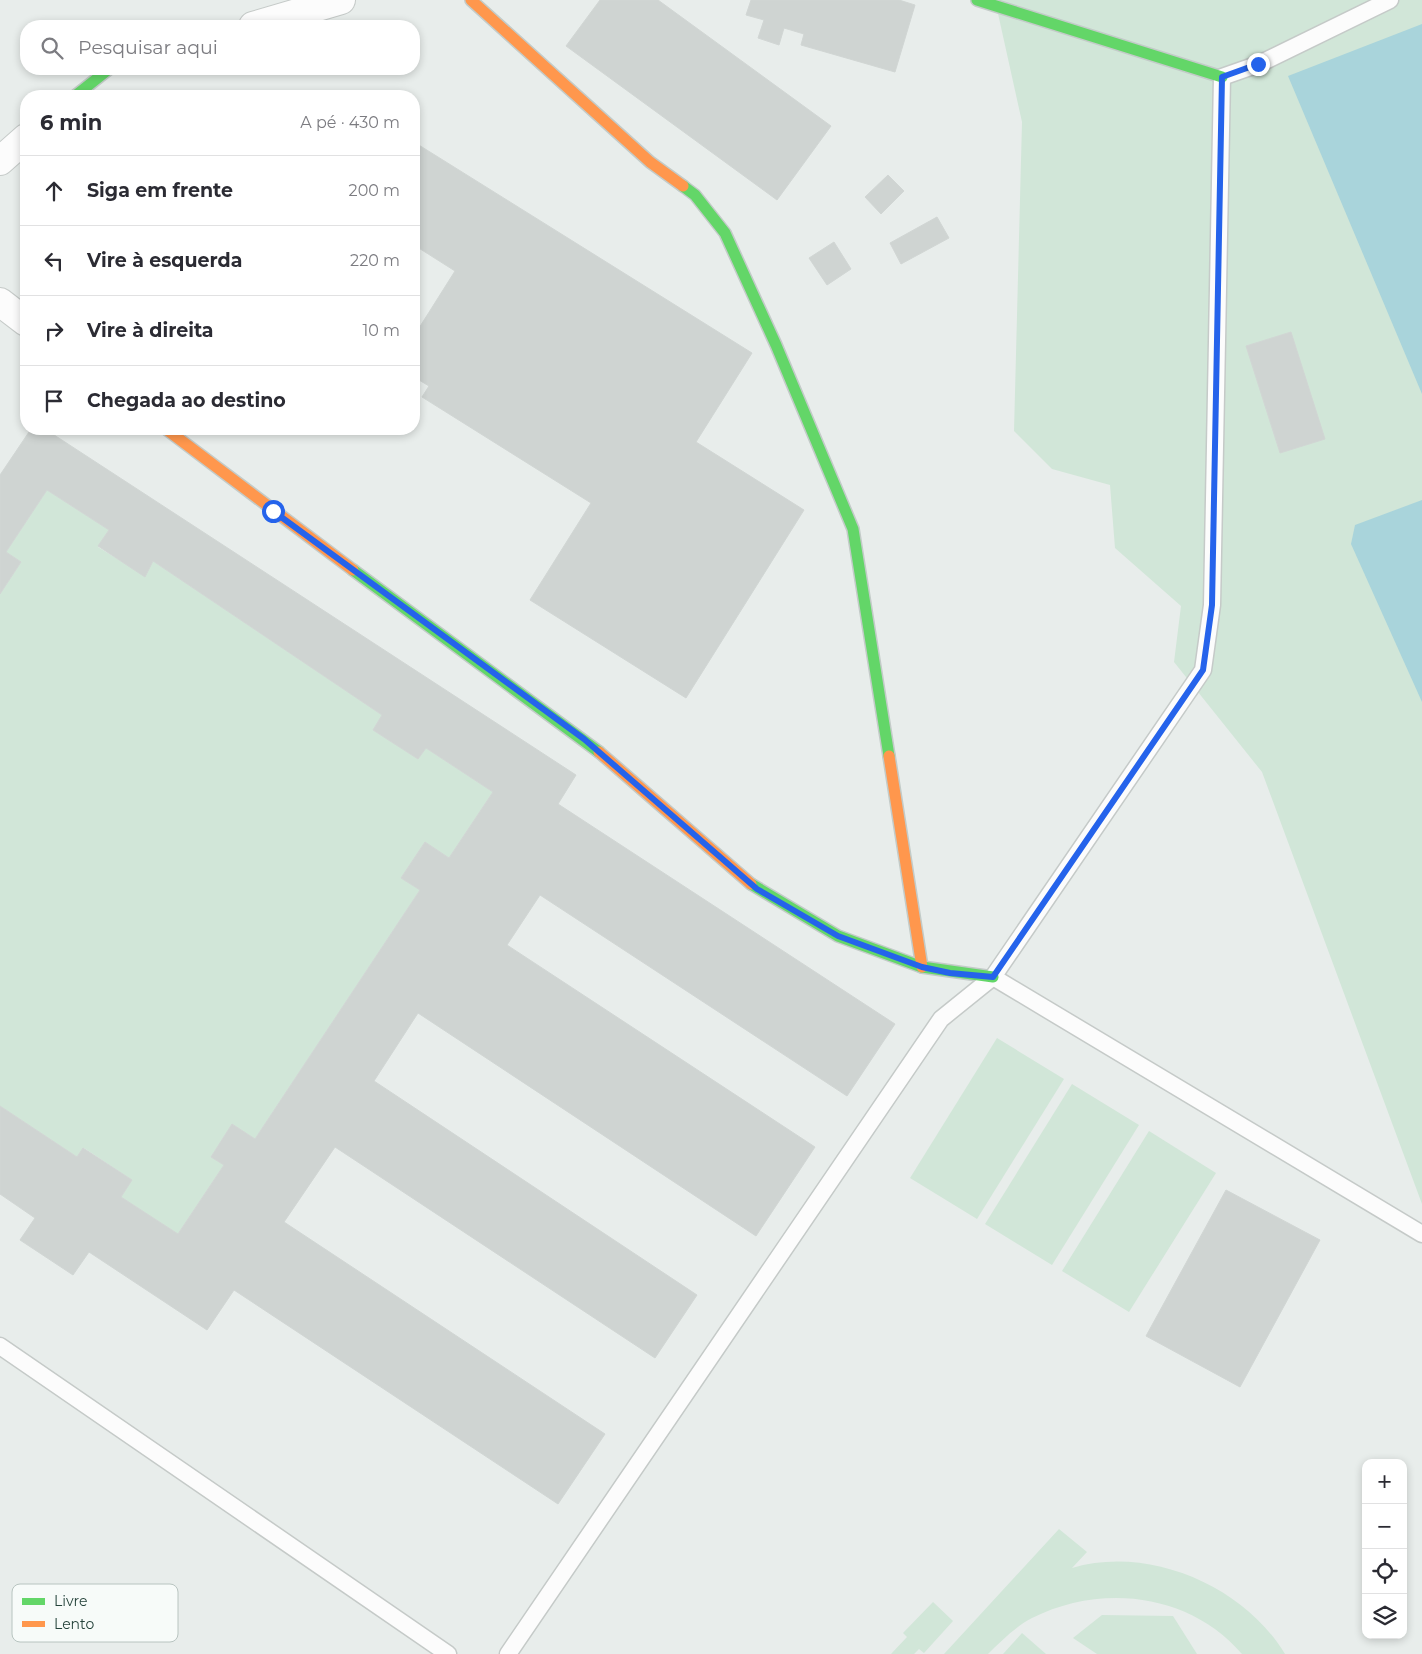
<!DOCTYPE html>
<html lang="pt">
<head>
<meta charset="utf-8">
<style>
  body { margin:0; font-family:Montserrat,sans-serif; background:#f2f2f3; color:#2b2b33 }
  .controls { position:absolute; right:15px; bottom:15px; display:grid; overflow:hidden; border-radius:10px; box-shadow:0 2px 8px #0003 }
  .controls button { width:45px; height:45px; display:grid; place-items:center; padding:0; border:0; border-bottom:1px solid #e1e1e2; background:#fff; color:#2b2b33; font:25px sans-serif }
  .stop { position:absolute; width:15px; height:15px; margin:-11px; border:4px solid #2563eb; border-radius:50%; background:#fff }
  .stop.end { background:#2563eb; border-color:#fff; box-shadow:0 1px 5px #0008 }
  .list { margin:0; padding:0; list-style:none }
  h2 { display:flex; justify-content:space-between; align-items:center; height:65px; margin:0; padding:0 20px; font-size:21px }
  h2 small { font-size:16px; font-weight:400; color:#7c7c81 }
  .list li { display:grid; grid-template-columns:32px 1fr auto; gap:15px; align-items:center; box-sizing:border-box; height:70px; padding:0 20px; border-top:1px solid #e1e1e2 }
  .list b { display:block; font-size:19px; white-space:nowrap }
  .list em { font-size:16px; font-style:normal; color:#7c7c81 }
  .icon { flex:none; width:28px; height:28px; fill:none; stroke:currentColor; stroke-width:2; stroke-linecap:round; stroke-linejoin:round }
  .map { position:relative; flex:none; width:1422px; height:1654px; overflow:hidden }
  .search { position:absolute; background:#fff; box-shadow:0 2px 8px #0003; left:20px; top:20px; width:400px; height:55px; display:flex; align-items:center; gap:12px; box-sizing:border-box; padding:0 18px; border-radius:20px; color:#7c7c81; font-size:19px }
  .panel { position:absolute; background:#fff; box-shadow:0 2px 8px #0003; left:20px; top:90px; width:400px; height:345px; border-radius:20px }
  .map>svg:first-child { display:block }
  .green { fill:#d1e6d8 }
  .water { fill:#a9d4db }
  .building { fill:#cfd4d2; stroke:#d1d6d4 }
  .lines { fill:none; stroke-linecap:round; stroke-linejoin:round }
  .lane-casing { stroke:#c5cac8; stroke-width:19 }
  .street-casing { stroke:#c5cac8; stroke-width:30 }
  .fast-casing { stroke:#c3cbc8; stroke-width:14 }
  .slow-casing { stroke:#c3cbc8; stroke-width:14 }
  .lane { stroke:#fcfcfc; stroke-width:16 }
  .street { stroke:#fcfcfc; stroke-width:28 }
  .fast { stroke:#63d668; stroke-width:11 }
  .slow { stroke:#ff974d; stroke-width:11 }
  .route { stroke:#2563eb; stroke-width:6 }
  .key { fill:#f7fbf9; stroke:#b8c4c0; stroke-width:1 }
  .key-label { font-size:14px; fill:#24423a }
</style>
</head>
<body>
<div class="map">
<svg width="1422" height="1654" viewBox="0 0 1422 1654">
  <rect width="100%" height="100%" fill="#e8edeb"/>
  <g class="green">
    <polygon points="995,0 1422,0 1422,1204 1262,772 1174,662 1181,606 1115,548 1110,485 1052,469 1014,431 1022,122"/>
    <polygon points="47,490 109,530 98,547 145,576 153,561 382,715 373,730 418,759 426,748 493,792 449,858 425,842 401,878 420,890 255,1139 232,1124 211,1157 224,1165 178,1234 121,1197 132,1180 84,1148 77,1157 0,1106 0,594 21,562 6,552"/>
    <polygon points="997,1038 1064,1079 977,1219 910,1178"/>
    <polygon points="1072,1084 1139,1125 1052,1265 985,1224"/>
    <polygon points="1149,1131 1216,1173 1129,1312 1062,1271"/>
    <path d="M 1059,1529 L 1087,1552 L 1072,1568 C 1149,1545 1244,1586 1285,1654 L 1242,1654 C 1190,1593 1101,1583 1032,1618 C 1015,1627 1001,1641 988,1654 L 944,1654 Z"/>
    <polygon points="933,1602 953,1621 924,1653 919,1649 914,1654 891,1654 907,1637 903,1633"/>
    <polygon points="1102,1615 1173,1616 1197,1654 1097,1654 1073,1638"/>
    <polygon points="1022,1633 1046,1654 1003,1654"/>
  </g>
  <g class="water">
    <polygon points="1422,24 1422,394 1288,76"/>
    <polygon points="1422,500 1422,702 1351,544 1355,525"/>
  </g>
  <g class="building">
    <polygon points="600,0 658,0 831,126 777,200 566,46"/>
    <polygon points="751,0 899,0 915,5 895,72 801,45 804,34 784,28 779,45 758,38 764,20 746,15"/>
    <polygon points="414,142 752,353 696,442 804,510 686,698 530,600 591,503 422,397 429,386 414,377 414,336 455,271 414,245"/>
    <polygon points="888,175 904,191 881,214 865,197"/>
    <polygon points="937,217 949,238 901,264 890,243"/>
    <polygon points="834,242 851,269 827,285 809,258"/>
    <polygon points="1291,332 1325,439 1280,453 1246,346"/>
    <polygon points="31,429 45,429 576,775 558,804 895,1024 847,1096 540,895 507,945 815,1147 756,1236 418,1013 374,1081 697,1295 655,1358 335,1147 284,1222 605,1434 558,1504 234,1290 207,1330 89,1252 73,1275 20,1240 35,1218 0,1194 0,1106 77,1157 83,1148 132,1180 121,1197 178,1234 224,1165 211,1157 232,1124 255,1139 420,890 401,878 425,842 449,858 493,792 426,748 418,759 373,730 382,715 153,561 145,577 98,546 109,530 47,490 6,552 21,562 0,594 0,475"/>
    <polygon points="1226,1190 1320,1240 1240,1387 1146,1336"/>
  </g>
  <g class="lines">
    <g class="lane-casing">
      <g id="lane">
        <polyline points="993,977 1422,1234"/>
        <polyline points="0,1346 448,1654"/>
        <polyline points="508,1654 941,1019 993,977 1203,670 1212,605 1222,77 1259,64 1390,0"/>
      </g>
    </g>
    <g class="street-casing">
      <g id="street">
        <polyline points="253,26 341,0"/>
        <polyline points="0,161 26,138"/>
        <polyline points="0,302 26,322"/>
      </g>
    </g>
    <g class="fast-casing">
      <g id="fast">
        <polyline points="977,0 1222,77"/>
        <polyline points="75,96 109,69"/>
        <polyline points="683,186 695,195 725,233 776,345 853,529 889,756"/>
        <polyline points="353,570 599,752"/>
        <polyline points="751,884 838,936 922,967 993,977"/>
      </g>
    </g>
    <g class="slow-casing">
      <g id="slow">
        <polyline points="471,0 650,162 683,186"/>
        <polyline points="166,429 353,570"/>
        <polyline points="599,752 751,884"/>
        <polyline points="889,756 922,967"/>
      </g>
    </g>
    <use href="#lane" class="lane"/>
    <use href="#street" class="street"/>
    <use href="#fast" class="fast"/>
    <use href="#slow" class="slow"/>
  </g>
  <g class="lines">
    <polyline class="route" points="273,511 584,739 757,889 838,936 922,967 950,973 993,977 1203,670 1212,605 1222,77 1258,64"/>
  </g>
  <rect x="12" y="1584" width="166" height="58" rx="8" class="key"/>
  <rect x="22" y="1598" width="23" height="7" fill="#63d668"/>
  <rect x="22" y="1621" width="23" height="6" fill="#ff974d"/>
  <g class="key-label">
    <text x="54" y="1606">Livre</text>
    <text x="54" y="1629">Lento</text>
  </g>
</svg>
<div class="controls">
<button>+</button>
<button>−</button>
<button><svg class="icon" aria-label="locate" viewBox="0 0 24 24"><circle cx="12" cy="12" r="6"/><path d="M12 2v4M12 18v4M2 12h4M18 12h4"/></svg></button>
<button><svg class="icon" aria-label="layers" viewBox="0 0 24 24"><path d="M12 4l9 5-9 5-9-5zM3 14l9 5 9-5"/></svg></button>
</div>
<div class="stop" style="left:273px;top:511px"></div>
<div class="stop end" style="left:1258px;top:64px"></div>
<div class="search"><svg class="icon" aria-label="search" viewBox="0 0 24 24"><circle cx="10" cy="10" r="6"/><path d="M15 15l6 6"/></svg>Pesquisar aqui</div>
<section class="panel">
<h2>6 min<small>A pé · 430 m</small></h2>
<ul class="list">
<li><svg class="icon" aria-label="ahead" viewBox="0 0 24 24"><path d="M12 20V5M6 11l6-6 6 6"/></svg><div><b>Siga em frente</b></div><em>200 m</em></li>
<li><svg class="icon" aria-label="left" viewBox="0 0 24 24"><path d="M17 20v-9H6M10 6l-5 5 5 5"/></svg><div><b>Vire à esquerda</b></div><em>220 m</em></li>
<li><svg class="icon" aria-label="right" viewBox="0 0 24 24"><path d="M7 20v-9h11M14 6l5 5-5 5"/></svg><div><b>Vire à direita</b></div><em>10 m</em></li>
<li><svg class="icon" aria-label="arrive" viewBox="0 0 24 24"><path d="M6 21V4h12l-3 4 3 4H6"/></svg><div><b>Chegada ao destino</b></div></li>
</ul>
</section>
</div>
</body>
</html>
